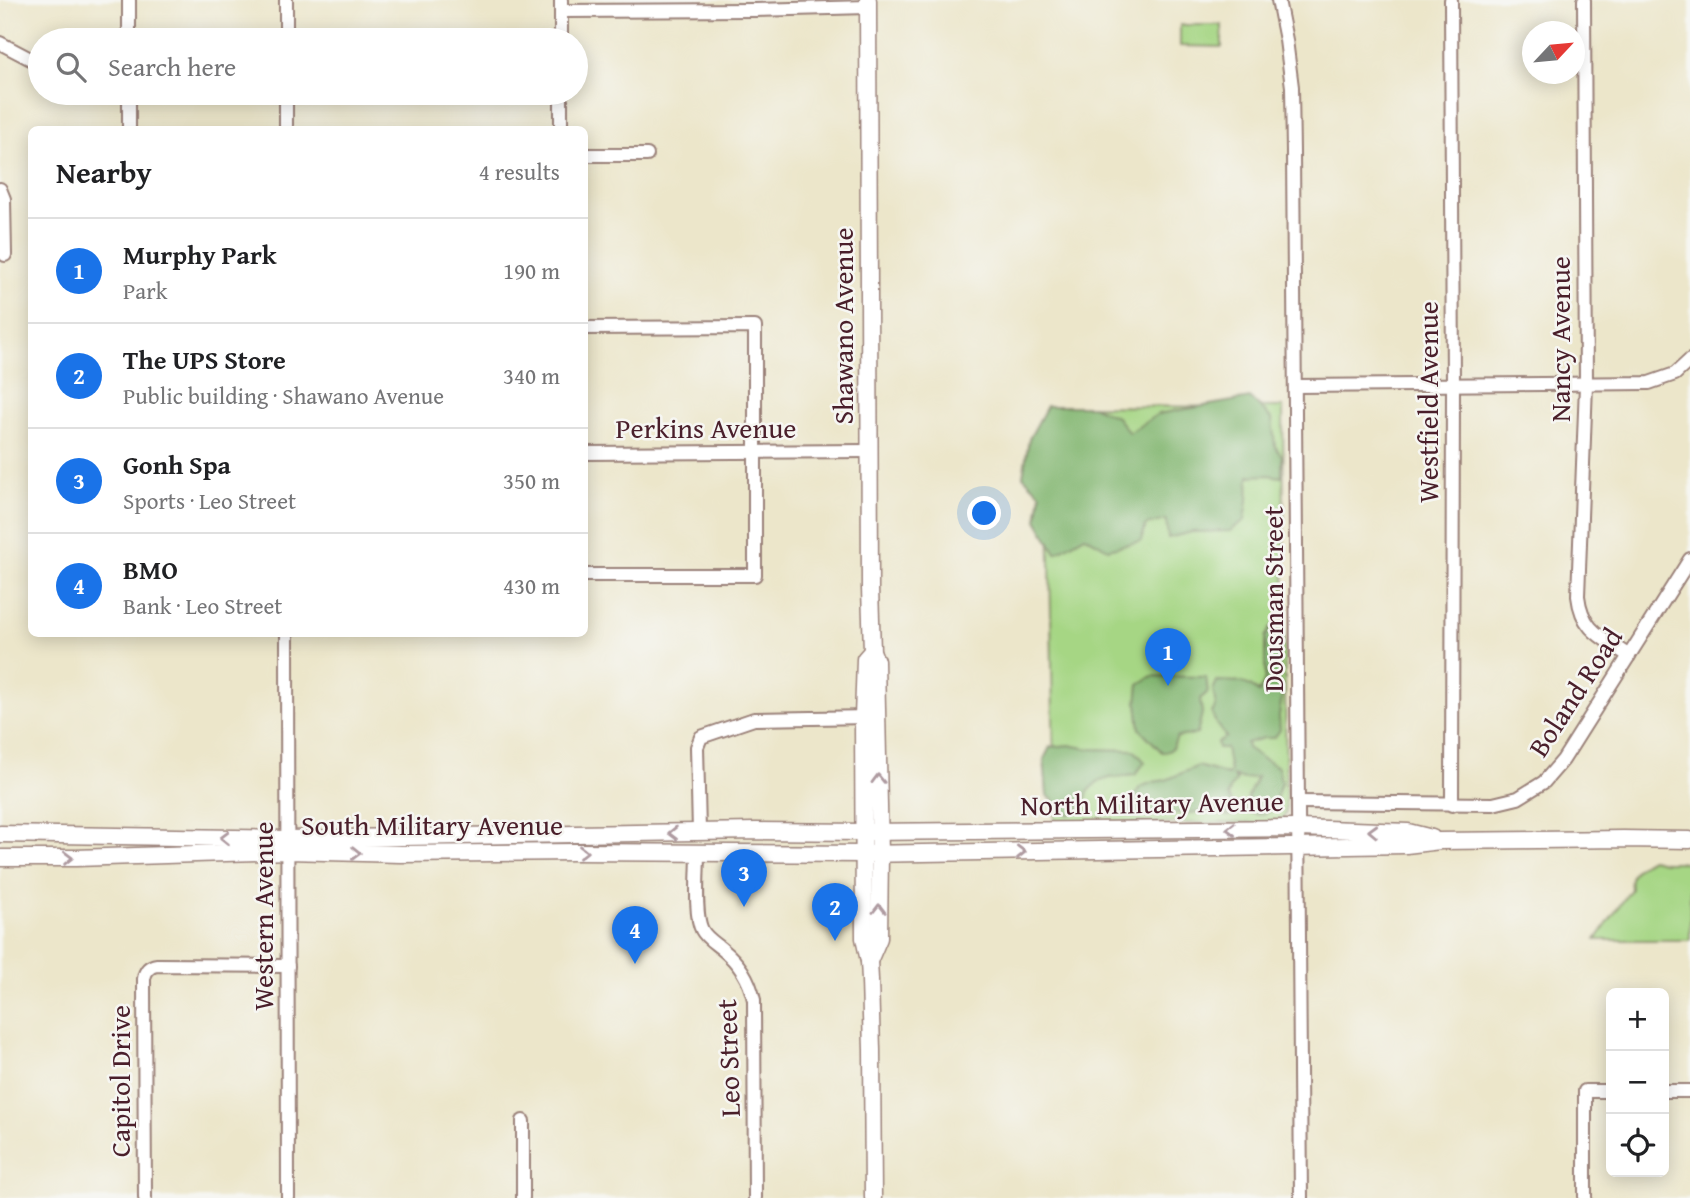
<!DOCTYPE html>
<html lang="en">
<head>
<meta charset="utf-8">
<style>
  body { margin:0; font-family:"Gentium Book Plus",serif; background:#f2f2f2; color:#202124 }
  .controls { position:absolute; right:21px; bottom:21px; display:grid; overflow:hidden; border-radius:10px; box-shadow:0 4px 18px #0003 }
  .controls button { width:63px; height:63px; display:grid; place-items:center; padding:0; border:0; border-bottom:2px solid #e0e0e0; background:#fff; color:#202124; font:35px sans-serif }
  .compass { position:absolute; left:1522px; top:21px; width:63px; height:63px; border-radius:50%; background:#fff; box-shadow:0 4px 18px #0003; rotate:64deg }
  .you { position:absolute; left:985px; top:514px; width:24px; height:24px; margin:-18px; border:5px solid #fff; border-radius:50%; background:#1a73e8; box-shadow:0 0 0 10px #1a73e833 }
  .badge { display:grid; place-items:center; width:46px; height:46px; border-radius:50%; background:#1a73e8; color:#fff; font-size:23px; font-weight:700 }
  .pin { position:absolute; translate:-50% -58px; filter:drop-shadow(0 2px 4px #0008) }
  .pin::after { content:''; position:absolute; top:37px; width:24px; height:21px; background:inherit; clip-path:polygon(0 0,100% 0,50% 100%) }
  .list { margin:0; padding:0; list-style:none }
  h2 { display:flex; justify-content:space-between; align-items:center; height:91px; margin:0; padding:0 28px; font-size:30px }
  h2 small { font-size:23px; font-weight:400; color:#757577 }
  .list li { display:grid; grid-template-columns:46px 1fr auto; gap:21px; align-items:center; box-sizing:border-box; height:105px; padding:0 28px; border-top:2px solid #e0e0e0 }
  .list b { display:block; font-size:26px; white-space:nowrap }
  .list p { margin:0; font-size:23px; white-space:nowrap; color:#757577 }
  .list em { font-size:23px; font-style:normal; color:#757577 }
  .icon { flex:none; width:38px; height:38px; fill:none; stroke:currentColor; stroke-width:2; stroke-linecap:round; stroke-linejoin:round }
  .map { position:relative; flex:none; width:1690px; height:1198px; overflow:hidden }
  .search { position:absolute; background:#fff; box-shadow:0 4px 18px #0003; left:28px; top:28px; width:560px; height:77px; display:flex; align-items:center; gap:18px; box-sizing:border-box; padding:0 24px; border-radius:38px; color:#757577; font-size:26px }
  .panel { position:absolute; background:#fff; box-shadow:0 4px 18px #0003; left:28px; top:126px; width:560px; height:511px; border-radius:10px }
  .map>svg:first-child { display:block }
  .green { fill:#a6d684; stroke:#787a58; stroke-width:2 }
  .forest { fill:#84b772; stroke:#676b4e; stroke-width:2 }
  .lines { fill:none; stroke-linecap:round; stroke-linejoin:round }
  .minor-casing { stroke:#9b827a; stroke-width:16 }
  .major-casing { stroke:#9b827a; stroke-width:19 }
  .minor { stroke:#fff; stroke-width:12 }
  .major { stroke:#fff; stroke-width:16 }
  .oneway { stroke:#ae9aa0 }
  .labels { text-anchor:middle; stroke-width:5; stroke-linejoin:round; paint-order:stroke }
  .street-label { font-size:28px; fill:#4a1f2b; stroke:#f6f6f2 }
</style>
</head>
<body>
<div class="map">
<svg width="1690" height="1198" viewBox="0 0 1690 1198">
  <rect width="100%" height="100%" fill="#f6f6f2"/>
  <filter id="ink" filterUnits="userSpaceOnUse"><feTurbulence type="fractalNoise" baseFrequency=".0143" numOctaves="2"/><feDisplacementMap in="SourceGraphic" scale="14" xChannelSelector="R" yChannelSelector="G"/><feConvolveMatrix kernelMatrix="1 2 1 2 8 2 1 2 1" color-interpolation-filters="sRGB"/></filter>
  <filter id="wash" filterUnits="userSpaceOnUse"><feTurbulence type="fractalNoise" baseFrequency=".00686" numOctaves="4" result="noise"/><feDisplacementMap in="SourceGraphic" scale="28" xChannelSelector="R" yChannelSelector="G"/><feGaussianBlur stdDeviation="1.57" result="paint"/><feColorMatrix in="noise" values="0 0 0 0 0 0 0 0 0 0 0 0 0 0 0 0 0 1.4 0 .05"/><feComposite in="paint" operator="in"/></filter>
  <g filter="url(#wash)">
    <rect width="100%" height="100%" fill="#ece6ca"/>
    <g class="green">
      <polygon points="1180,25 1222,25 1222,47 1180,46"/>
      <polygon points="1047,406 1283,407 1286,813 1283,819 1278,823 1055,824"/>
      <path d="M 1651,859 L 1664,862 L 1690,862 L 1690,940 L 1596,940 L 1631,889 C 1628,872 1638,866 1651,859 Z"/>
    </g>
    <g class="forest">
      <polygon points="1250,398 1272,419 1275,446 1282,456 1282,477 1268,475 1249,476 1248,500 1245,520 1230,531 1192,532 1168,538 1166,520 1146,525 1141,541 1108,549 1085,536 1056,553 1037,520 1041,494 1023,476 1029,439 1047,406 1092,406 1117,417 1129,433 1158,414"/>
      <path d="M 1272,626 L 1279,634 L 1280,681 L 1282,697 L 1279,716 L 1280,730 L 1274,738 L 1264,738 L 1246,743 L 1247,748 L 1263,759 L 1278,767 L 1281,782 L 1273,810 L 1260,815 L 1247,812 C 1244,800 1252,788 1257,777 L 1244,779 L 1232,776 L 1237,780 L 1231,787 L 1228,796 L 1237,813 L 1229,816 L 1213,812 L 1129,815 L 1130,803 L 1140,787 L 1153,782 L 1166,780 L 1198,766 L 1228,775 L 1230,772 L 1226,748 L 1218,748 L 1217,742 L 1226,737 L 1216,724 L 1212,713 L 1216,705 L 1213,690 L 1217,681 C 1233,681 1249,681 1259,693 L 1265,679 L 1265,637 Z"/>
      <path d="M 1152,676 L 1206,677 L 1208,692 L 1200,699 L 1202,713 L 1197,734 L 1177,737 C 1173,746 1173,752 1162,752 L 1140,729 L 1137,703 L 1139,684 Z"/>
      <polygon points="1069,745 1090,749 1134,750 1145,762 1135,775 1110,778 1097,782 1088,792 1084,805 1069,815 1047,795 1044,759 1050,747"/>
    </g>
  </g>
  <g filter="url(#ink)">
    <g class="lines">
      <g class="minor-casing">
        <g id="minor">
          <polyline points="129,0 129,40"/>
          <polyline points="286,0 286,40"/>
          <polyline points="561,0 561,40"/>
          <polyline points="1278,0 1286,40 1292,87 1293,152 1301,1198"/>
          <polyline points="1451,0 1453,385 1452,805"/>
          <path d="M 1584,0 L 1586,385 L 1578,596 C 1582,631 1602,637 1629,656"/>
          <polyline points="561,11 755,10 868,7"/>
          <polyline points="0,43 40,64"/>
          <polyline points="129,93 129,130"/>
          <polyline points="286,93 286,130"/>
          <polyline points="561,93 561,130"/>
          <polyline points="584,155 647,155"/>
          <polyline points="0,189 4,199 5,255"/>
          <polyline points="584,328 755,327 755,575 584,575"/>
          <polyline points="1296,386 1649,383 1675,374 1690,360"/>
          <polyline points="584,453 870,451"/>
          <polyline points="287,634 288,1198"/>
          <polyline points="1299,802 1493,804 1518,798 1544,782 1563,760 1690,559"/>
          <polyline points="699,832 697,747 701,737 754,719 870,717"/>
          <path d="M 698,853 C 698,872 694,915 702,930 C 706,938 715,943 722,949 C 739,963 749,978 754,1000 L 755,1198"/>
          <polyline points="1664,1091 1690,1091"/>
          <path d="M 145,1198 L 144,979 C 145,971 149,966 157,965 L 288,966"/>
          <polyline points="523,1198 523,1121"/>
          <polyline points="1585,1198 1585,1091 1611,1091"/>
        </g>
      </g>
      <g class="major-casing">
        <g id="major">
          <polyline points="868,0 870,588 872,651 876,661 880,854 879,938 869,961"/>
          <polyline points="872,651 865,659 863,717 864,938 869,961 870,980 872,1050 873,1198"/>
          <polyline points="0,834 287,839 756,831 864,832 1299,828 1408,832 1432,838"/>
          <polyline points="0,858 76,858 288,851 400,854 575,852 864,854 1406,845 1440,841 1623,839 1690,840"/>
        </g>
      </g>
      <use href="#minor" class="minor"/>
      <use href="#major" class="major"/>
    </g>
    <defs><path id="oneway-chevron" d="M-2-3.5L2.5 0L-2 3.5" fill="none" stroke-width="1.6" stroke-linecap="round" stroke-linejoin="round" transform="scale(1.75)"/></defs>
    <g class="oneway">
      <use href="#oneway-chevron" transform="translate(878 779) rotate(-91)"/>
      <use href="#oneway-chevron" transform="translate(1231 829) rotate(179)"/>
      <use href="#oneway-chevron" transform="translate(1373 831) rotate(-178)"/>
      <use href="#oneway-chevron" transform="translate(673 833) rotate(179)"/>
      <use href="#oneway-chevron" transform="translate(225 838) rotate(-179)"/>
      <use href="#oneway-chevron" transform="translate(583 852)"/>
      <use href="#oneway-chevron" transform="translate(1021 852) rotate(-1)"/>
      <use href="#oneway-chevron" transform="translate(356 853) rotate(1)"/>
      <use href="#oneway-chevron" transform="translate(68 858) rotate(-1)"/>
      <use href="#oneway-chevron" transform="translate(879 909) rotate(-90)"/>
    </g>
  </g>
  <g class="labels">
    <g class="street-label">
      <text transform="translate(843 326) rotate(-90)" y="10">Shawano Avenue</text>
      <text transform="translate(1560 339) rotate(-90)" y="10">Nancy Avenue</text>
      <text transform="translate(1428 402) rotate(-90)" y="10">Westfield Avenue</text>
      <text x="706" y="438">Perkins Avenue</text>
      <text transform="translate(1273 599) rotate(-90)" y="10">Dousman Street</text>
      <text transform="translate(1575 692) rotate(-57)" y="10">Boland Road</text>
      <text transform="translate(1152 803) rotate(-1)" y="10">North Military Avenue</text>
      <text x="432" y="835">South Military Avenue</text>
      <text transform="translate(263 916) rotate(-90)" y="10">Western Avenue</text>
      <text transform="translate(728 1058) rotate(-92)" y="10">Leo Street</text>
      <text transform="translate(120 1081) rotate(-90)" y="10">Capitol Drive</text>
    </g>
  </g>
</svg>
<div class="controls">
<button>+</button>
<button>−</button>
<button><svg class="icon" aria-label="locate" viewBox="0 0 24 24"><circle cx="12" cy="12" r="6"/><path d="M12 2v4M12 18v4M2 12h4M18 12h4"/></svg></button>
</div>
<svg class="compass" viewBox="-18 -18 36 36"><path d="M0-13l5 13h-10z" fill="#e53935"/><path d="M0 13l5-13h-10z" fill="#757577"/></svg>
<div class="you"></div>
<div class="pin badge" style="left:1168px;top:686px">1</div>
<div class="pin badge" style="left:835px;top:941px">2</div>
<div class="pin badge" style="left:744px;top:907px">3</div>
<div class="pin badge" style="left:635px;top:964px">4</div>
<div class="search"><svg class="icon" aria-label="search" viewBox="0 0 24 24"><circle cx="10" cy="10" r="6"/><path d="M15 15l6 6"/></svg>Search here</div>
<section class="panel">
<h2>Nearby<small>4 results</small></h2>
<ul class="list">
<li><span class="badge">1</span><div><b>Murphy Park</b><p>Park</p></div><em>190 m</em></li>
<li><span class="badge">2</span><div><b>The UPS Store</b><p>Public building · Shawano Avenue</p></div><em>340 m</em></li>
<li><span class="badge">3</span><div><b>Gonh Spa</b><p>Sports · Leo Street</p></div><em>350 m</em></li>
<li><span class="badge">4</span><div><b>BMO</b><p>Bank · Leo Street</p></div><em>430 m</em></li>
</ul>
</section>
</div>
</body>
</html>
